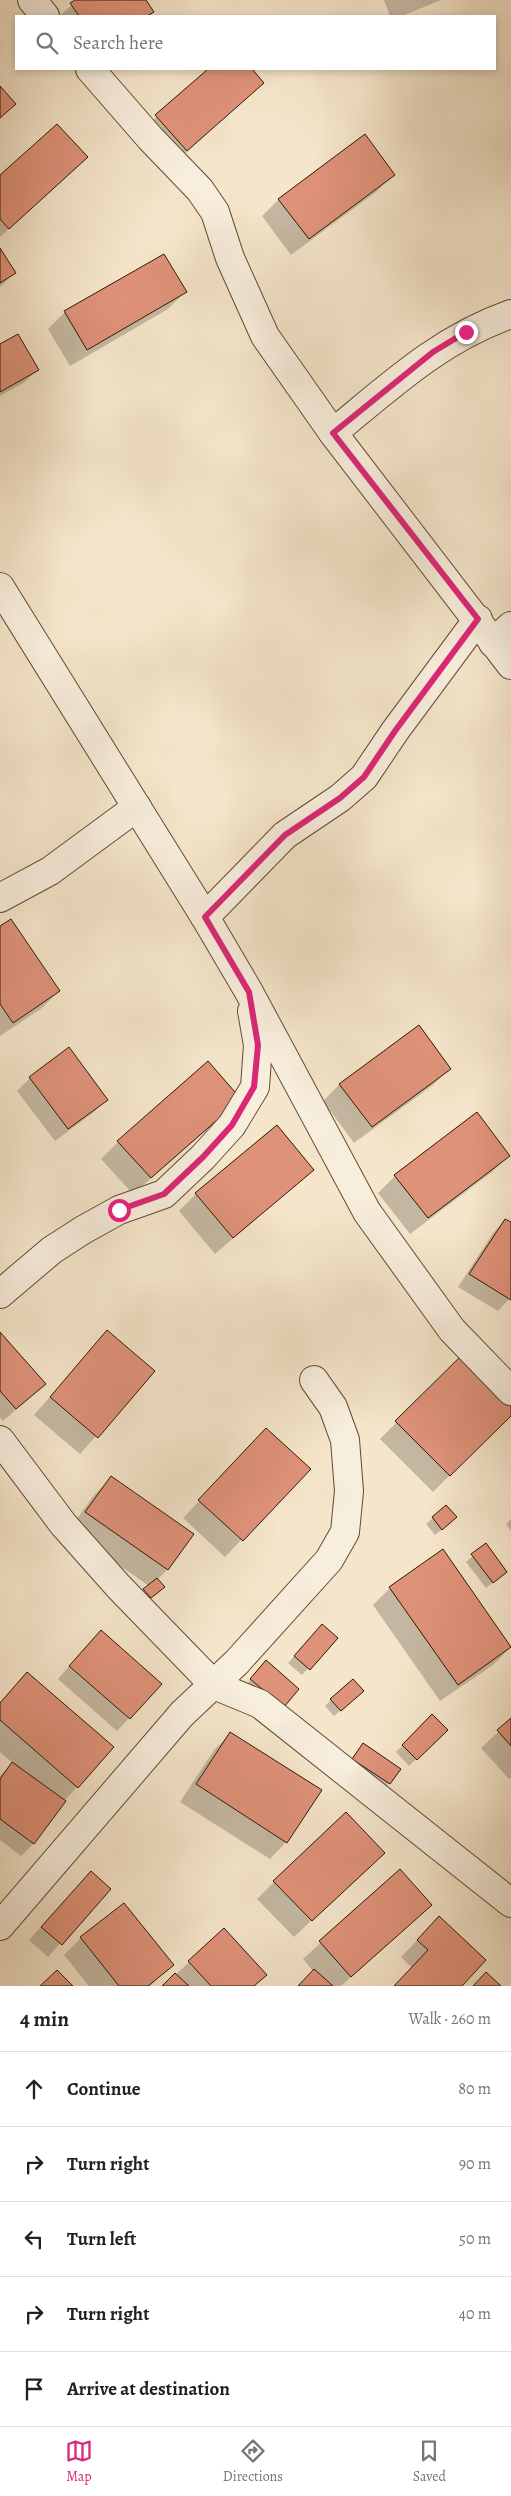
<!DOCTYPE html>
<html lang="en">
<head>
<meta charset="utf-8">
<style>
  body { margin:0; font-family:Alegreya,serif; background:#f2f2f2; color:#222 }
  .stop { position:absolute; width:15px; height:15px; margin:-11px; border:4px solid #db2777; border-radius:50%; background:#fff }
  .stop.end { background:#db2777; border-color:#fff; box-shadow:0 1px 5px #0008 }
  .list { margin:0; padding:0; list-style:none }
  h2 { display:flex; justify-content:space-between; align-items:center; height:65px; margin:0; padding:0 20px; font-size:21px }
  h2 small { font-size:16px; font-weight:400; color:#767676 }
  .list li { display:grid; grid-template-columns:32px 1fr auto; gap:15px; align-items:center; box-sizing:border-box; height:75px; padding:0 20px; border-top:1px solid #e0e0e0 }
  .list b { display:block; font-size:19px; white-space:nowrap }
  .list em { font-size:16px; font-style:normal; color:#767676 }
  .icon { flex:none; width:28px; height:28px; fill:none; stroke:currentColor; stroke-width:2; stroke-linecap:round; stroke-linejoin:round }
  .map { position:relative; flex:none; width:511px; height:1986px; overflow:hidden }
  .search { position:absolute; background:#fff; box-shadow:0 2px 8px #0003; left:15px; right:15px; top:15px; height:55px; display:flex; align-items:center; gap:12px; box-sizing:border-box; padding:0 18px; border-radius:0px; color:#767676; font-size:19px }
  .sheet { height:440px; background:#fff }
  nav { display:flex; justify-content:space-around; align-items:center; box-sizing:border-box; height:70px; border-top:1px solid #e0e0e0; background:#fff; font-size:14px; color:#767676 }
  nav a { display:grid; justify-items:center; gap:2px }
  nav .on { color:#db2777 }
  .map>svg:first-child { display:block }
  .shadow { fill:#0003 }
  .building { fill:#df927a; stroke:#2e1900 }
  .lines { fill:none; stroke-linecap:round; stroke-linejoin:round }
  .minor-casing { stroke:#604c32; stroke-width:30 }
  .minor { stroke:#f8eedd; stroke-width:28 }
  .route { stroke:#db2777; stroke-width:6 }
</style>
</head>
<body>
<div class="map">
<svg width="511" height="1986" viewBox="0 0 511 1986">
  <rect width="100%" height="100%" fill="#f5e5ca"/>
  <filter id="stains"><feTurbulence type="fractalNoise" baseFrequency=".004" numOctaves="4"/><feColorMatrix values="0 0 0 0 .2 0 0 0 0 .09 0 0 0 0 .02 0 0 0 .5 -.17"/></filter>
  <radialGradient id="worn" r=".72"><stop offset=".6" stop-color="#630" stop-opacity="0"/><stop offset="1" stop-color="#630" stop-opacity=".3"/></radialGradient>
  <g class="shadow">
    <polygon points="78,0 145,0 153,12 148,16 59,16"/>
    <polygon points="384,0 441,0 402,16 390,16"/>
    <polygon points="210,69 250,69 263,82 170,167 139,133"/>
    <polygon points="86,157 69,174 0,237 0,177"/>
    <polygon points="393,175 376,192 291,255 262,216 278,200"/>
    <polygon points="0,250 14,273 0,287"/>
    <polygon points="185,292 168,309 70,366 48,329 65,312"/>
    <polygon points="0,345 37,370 25,382 0,396"/>
    <polygon points="0,928 59,991 42,1008 0,1036"/>
    <polygon points="69,1049 106,1099 94,1112 55,1141 17,1091 30,1078"/>
    <polygon points="450,1068 433,1085 354,1143 323,1101 340,1084"/>
    <polygon points="222,1116 133,1194 101,1159 118,1142"/>
    <polygon points="508,1156 492,1172 410,1234 378,1193 395,1176"/>
    <polygon points="312,1170 215,1254 179,1211 196,1194"/>
    <polygon points="505,1220 511,1224 511,1297 498,1311 458,1287 493,1233"/>
    <polygon points="107,1332 154,1371 80,1454 34,1415"/>
    <polygon points="0,1334 45,1384 3,1421 0,1417"/>
    <polygon points="464,1355 511,1414 433,1492 380,1439"/>
    <polygon points="250,1447 309,1469 225,1557 183,1518"/>
    <polygon points="111,1478 192,1535 167,1570 157,1580 157,1593 144,1604 138,1596 149,1586 69,1530 94,1495"/>
    <polygon points="446,1507 449,1524 435,1535 426,1524"/>
    <polygon points="511,1519 511,1531 506,1524"/>
    <polygon points="486,1545 499,1578 486,1588 466,1562"/>
    <polygon points="442,1551 510,1648 493,1665 440,1701 373,1605 390,1588"/>
    <polygon points="316,1632 336,1638 302,1675 288,1663"/>
    <polygon points="89,1644 160,1684 117,1731 58,1679"/>
    <polygon points="260,1668 283,1706 245,1686"/>
    <polygon points="27,1674 77,1787 64,1801 34,1843 21,1856 0,1840 0,1776 13,1763 0,1752 0,1702"/>
    <polygon points="356,1697 334,1716 325,1706 331,1700"/>
    <polygon points="432,1716 446,1730 409,1766 396,1752"/>
    <polygon points="511,1720 511,1778 509,1779 481,1748"/>
    <polygon points="231,1733 286,1842 270,1859 180,1802 214,1750"/>
    <polygon points="363,1745 399,1770 383,1790 347,1765"/>
    <polygon points="366,1869 294,1937 257,1899 274,1882"/>
    <polygon points="399,1871 430,1905 341,1986 298,1986 313,1971 303,1959"/>
    <polygon points="91,1872 109,1889 48,1957 29,1940"/>
    <polygon points="439,1918 460,1986 394,1986 412,1968 401,1957"/>
    <polygon points="81,1938 172,1965 150,1986 89,1986 64,1955"/>
    <polygon points="189,1962 254,1986 164,1986"/>
  </g>
  <g class="building">
    <polygon points="75,0 146,0 154,12 147,16 79,16 70,3"/>
    <polygon points="208,69 252,69 264,83 187,151 155,115"/>
    <polygon points="0,86 16,104 0,118"/>
    <polygon points="57,124 88,157 9,229 0,219 0,175"/>
    <polygon points="365,134 395,175 309,239 278,199"/>
    <polygon points="0,248 16,273 0,283"/>
    <polygon points="164,254 187,292 87,350 64,311"/>
    <polygon points="18,334 39,370 0,392 0,344"/>
    <polygon points="11,919 60,991 13,1023 0,1004 0,926"/>
    <polygon points="419,1025 451,1069 372,1127 339,1084"/>
    <polygon points="69,1047 108,1100 68,1129 29,1077"/>
    <polygon points="208,1061 241,1099 151,1178 117,1141"/>
    <polygon points="477,1112 510,1156 428,1218 394,1175"/>
    <polygon points="277,1125 314,1170 233,1238 195,1193"/>
    <polygon points="505,1219 511,1222 511,1300 469,1274"/>
    <polygon points="107,1330 155,1371 98,1438 50,1397"/>
    <polygon points="0,1332 46,1384 16,1409 0,1391"/>
    <polygon points="464,1353 511,1399 511,1416 450,1476 395,1421"/>
    <polygon points="266,1428 311,1469 243,1541 198,1500"/>
    <polygon points="111,1476 194,1534 168,1570 85,1512"/>
    <polygon points="446,1505 457,1517 442,1530 432,1517"/>
    <polygon points="486,1543 507,1572 493,1583 471,1554"/>
    <polygon points="443,1549 511,1647 458,1685 389,1587"/>
    <polygon points="157,1578 165,1587 151,1598 143,1589"/>
    <polygon points="322,1624 338,1638 310,1670 294,1656"/>
    <polygon points="101,1630 162,1684 130,1719 69,1666"/>
    <polygon points="266,1660 299,1689 284,1707 250,1679"/>
    <polygon points="27,1672 114,1747 78,1788 0,1720 0,1703"/>
    <polygon points="353,1679 364,1691 341,1711 330,1699"/>
    <polygon points="432,1714 448,1730 417,1760 402,1745"/>
    <polygon points="511,1718 511,1746 497,1730"/>
    <polygon points="230,1732 322,1790 287,1843 196,1784"/>
    <polygon points="363,1743 401,1769 390,1784 352,1759"/>
    <polygon points="12,1762 66,1801 34,1844 0,1819 0,1779"/>
    <polygon points="346,1812 385,1853 312,1921 273,1881"/>
    <polygon points="400,1869 432,1905 351,1977 319,1941"/>
    <polygon points="91,1871 111,1889 62,1945 41,1927"/>
    <polygon points="124,1903 174,1965 148,1986 119,1986 80,1937"/>
    <polygon points="439,1916 486,1960 462,1986 394,1986 428,1950 417,1940"/>
    <polygon points="224,1928 267,1975 254,1986 211,1986 188,1961"/>
    <polygon points="314,1969 333,1986 298,1986"/>
    <polygon points="57,1970 73,1986 40,1986"/>
    <polygon points="486,1972 501,1986 473,1986"/>
    <polygon points="175,1973 189,1986 162,1986"/>
  </g>
  <g class="lines">
    <g class="minor-casing">
      <g id="minor">
        <polyline points="32,0 45,16"/>
        <polyline points="90,69 150,138 200,190 215,212 230,258 265,336 333,433 511,665"/>
        <path d="M 333,433 C 390,386 440,339 511,314"/>
        <polyline points="0,587 205,917 249,992 367,1212 452,1330 511,1391"/>
        <polyline points="493,643 511,626"/>
        <polyline points="0,898 50,871 137,807"/>
        <polyline points="205,917 285,835 340,798 364,777 395,731 478,619"/>
        <polyline points="0,1294 52,1250 83,1230 119,1210 164,1194 203,1157 232,1125 255,1087 258,1045 252,1011"/>
        <polyline points="0,1440 63,1524 119,1587 214,1685 260,1704 511,1903"/>
        <polyline points="0,1926 182,1714 237,1662 329,1560 345,1532 349,1491 345,1440 333,1407 314,1380"/>
      </g>
    </g>
    <use href="#minor" class="minor"/>
  </g>
  <g class="lines">
    <polyline class="route" points="119,1210 164,1194 203,1157 232,1125 254,1087 258,1045 249,992 205,917 285,835 340,798 364,777 395,731 478,619 333,433 433,352 466,332"/>
  </g>
  <rect width="100%" height="100%" filter="url(#stains)"/>
  <rect width="100%" height="100%" fill="url(#worn)"/>
</svg>
<div class="stop" style="left:119px;top:1210px"></div>
<div class="stop end" style="left:466px;top:332px"></div>
<div class="search"><svg class="icon" aria-label="search" viewBox="0 0 24 24"><circle cx="10" cy="10" r="6"/><path d="M15 15l6 6"/></svg>Search here</div>
</div>
<section class="sheet">
<h2>4 min<small>Walk · 260 m</small></h2>
<ul class="list">
<li><svg class="icon" aria-label="ahead" viewBox="0 0 24 24"><path d="M12 20V5M6 11l6-6 6 6"/></svg><div><b>Continue</b></div><em>80 m</em></li>
<li><svg class="icon" aria-label="right" viewBox="0 0 24 24"><path d="M7 20v-9h11M14 6l5 5-5 5"/></svg><div><b>Turn right</b></div><em>90 m</em></li>
<li><svg class="icon" aria-label="left" viewBox="0 0 24 24"><path d="M17 20v-9H6M10 6l-5 5 5 5"/></svg><div><b>Turn left</b></div><em>50 m</em></li>
<li><svg class="icon" aria-label="right" viewBox="0 0 24 24"><path d="M7 20v-9h11M14 6l5 5-5 5"/></svg><div><b>Turn right</b></div><em>40 m</em></li>
<li><svg class="icon" aria-label="arrive" viewBox="0 0 24 24"><path d="M6 21V4h12l-3 4 3 4H6"/></svg><div><b>Arrive at destination</b></div></li>
</ul>
</section>
<nav>
<a class="on"><svg class="icon" aria-label="map" viewBox="0 0 24 24"><path d="M3 6l6-2 6 2 6-2v14l-6 2-6-2-6 2zM9 4v14M15 6v14"/></svg>Map</a>
<a><svg class="icon" aria-label="directions" viewBox="0 0 24 24"><path d="M12 3l9 9-9 9-9-9zM9 14v-3h6M13 9l2 2-2 2"/></svg>Directions</a>
<a><svg class="icon" aria-label="saved" viewBox="0 0 24 24"><path d="M7 4h10v16l-5-4-5 4z"/></svg>Saved</a>
</nav>
</body>
</html>
